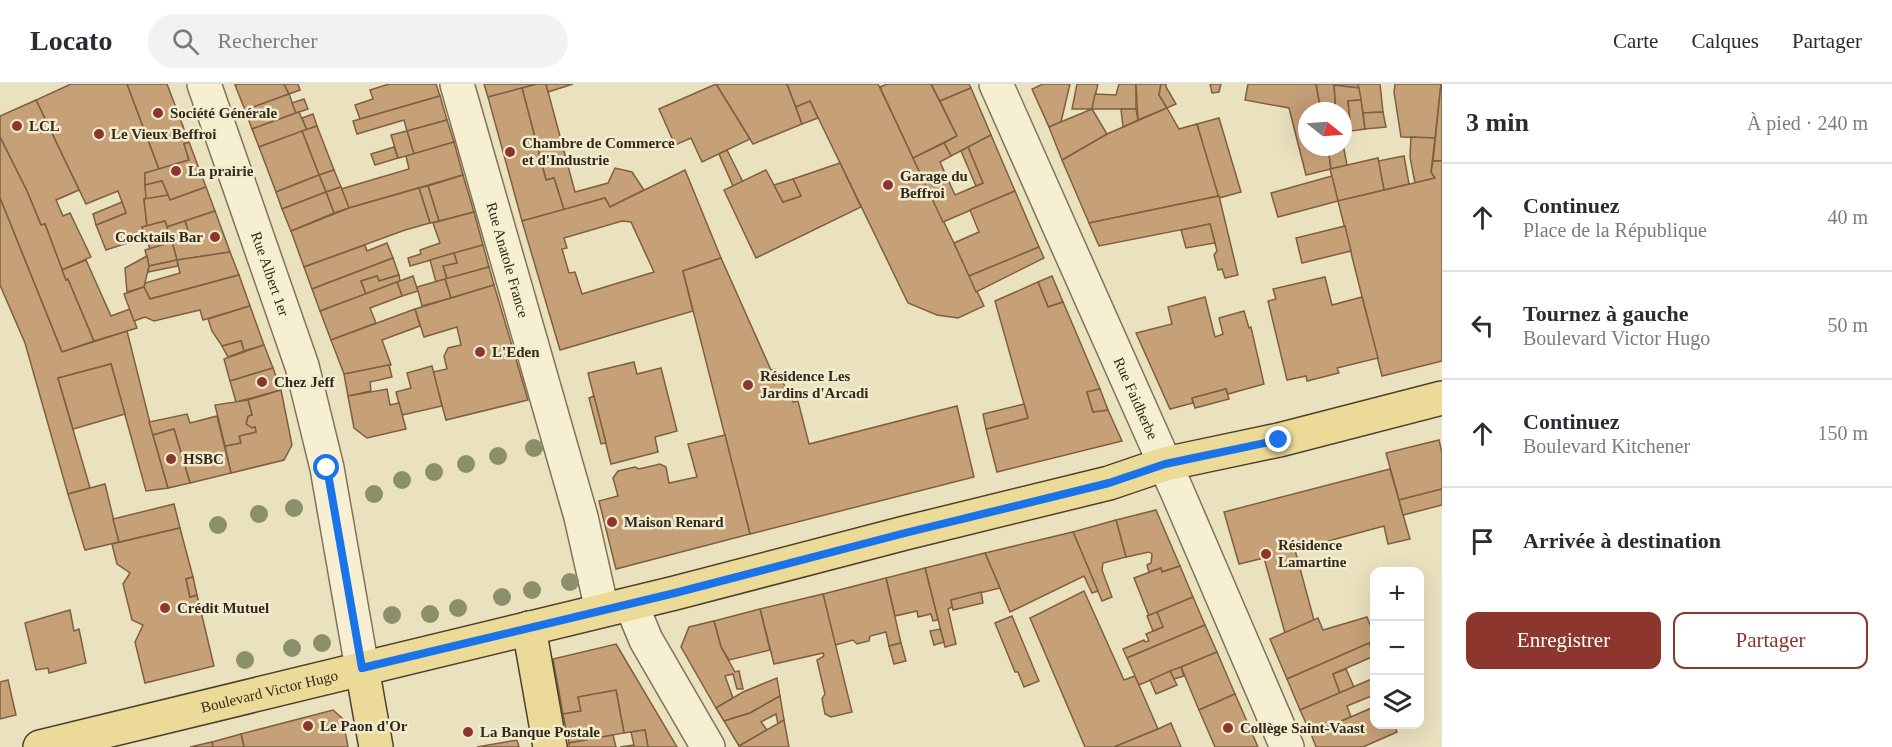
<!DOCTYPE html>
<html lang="fr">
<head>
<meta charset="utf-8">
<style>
  body { margin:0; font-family:"Times New Roman",serif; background:#f2f2f3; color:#2b2b33 }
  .controls { position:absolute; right:18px; bottom:18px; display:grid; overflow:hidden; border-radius:12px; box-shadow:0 6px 24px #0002 }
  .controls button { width:54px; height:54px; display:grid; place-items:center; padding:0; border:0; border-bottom:2px solid #e1e1e2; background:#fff; color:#2b2b33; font:30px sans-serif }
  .compass { position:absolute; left:1298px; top:18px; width:54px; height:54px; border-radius:50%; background:#fff; box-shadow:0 6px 24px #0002; rotate:107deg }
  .stop { position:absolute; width:18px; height:18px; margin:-14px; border:4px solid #1a73e8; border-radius:50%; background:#fff }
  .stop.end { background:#1a73e8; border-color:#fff; box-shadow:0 2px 6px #0008 }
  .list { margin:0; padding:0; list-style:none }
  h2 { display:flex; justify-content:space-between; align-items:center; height:78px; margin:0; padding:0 24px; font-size:26px }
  h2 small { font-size:20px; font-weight:400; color:#7c7c81 }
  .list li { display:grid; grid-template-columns:39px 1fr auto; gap:18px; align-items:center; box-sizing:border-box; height:108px; padding:0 24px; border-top:2px solid #e1e1e2 }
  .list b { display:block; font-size:22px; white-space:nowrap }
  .list p { margin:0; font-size:20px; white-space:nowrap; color:#7c7c81 }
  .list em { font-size:20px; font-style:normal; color:#7c7c81 }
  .actions { display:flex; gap:12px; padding:18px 24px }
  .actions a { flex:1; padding:14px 0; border:2px solid #8c362d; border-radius:12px; text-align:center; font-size:21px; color:#8c362d }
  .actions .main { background:#8c362d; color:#fff }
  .icon { flex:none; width:33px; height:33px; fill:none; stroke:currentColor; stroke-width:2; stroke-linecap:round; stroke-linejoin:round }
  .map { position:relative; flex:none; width:1442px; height:663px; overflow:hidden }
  header { display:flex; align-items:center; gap:36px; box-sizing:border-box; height:84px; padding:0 30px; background:#fff; border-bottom:2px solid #e1e1e2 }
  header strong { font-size:28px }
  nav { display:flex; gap:33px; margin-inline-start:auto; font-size:21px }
  .search { width:420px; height:54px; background:#f2f2f3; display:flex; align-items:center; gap:15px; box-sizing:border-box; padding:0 21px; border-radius:33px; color:#7c7c81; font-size:22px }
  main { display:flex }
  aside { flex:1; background:#fff }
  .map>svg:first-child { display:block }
  .building { fill:#c6a077; stroke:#7f5f40; stroke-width:1.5; fill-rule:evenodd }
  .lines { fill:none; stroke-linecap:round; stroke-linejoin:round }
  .minor-casing { stroke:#817259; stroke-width:36 }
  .major-casing { stroke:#4f402d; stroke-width:36 }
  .minor { stroke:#f6efd1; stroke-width:33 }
  .major { stroke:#ecda98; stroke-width:33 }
  .tree { fill:#8c906a }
  .route { stroke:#1a73e8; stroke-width:8 }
  .poi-dot { fill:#8c362d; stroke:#f2ebce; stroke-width:2 }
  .labels { text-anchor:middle; stroke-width:5; stroke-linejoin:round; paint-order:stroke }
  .poi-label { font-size:15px; font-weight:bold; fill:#32291c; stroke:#f2ebce; text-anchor:start }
  .street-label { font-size:15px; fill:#32291c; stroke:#f2ebce }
</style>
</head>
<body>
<header>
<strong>Locato</strong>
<div class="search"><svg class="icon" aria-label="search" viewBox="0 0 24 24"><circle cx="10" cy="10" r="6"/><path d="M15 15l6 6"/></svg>Rechercher</div>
<nav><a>Carte</a><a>Calques</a><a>Partager</a></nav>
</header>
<main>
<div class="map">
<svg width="1442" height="663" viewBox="0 0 1442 663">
  <rect width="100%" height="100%" fill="#eae1bf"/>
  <g class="building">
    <polygon points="71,0 127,0 159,85 145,89 146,115 144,115 147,142 142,143 145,153 106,166 96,141 126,129 118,107 86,120 36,16"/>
    <polygon points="127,0 167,0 189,58 184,60 189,76 159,85"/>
    <polygon points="238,0 284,0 289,10 245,26 235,1"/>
    <polygon points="284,0 298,0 300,6 289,10"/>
    <polygon points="389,0 436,0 440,12 360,35 355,21 373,15 370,6"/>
    <polygon points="484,0 537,0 488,13"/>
    <polygon points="537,0 546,0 575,108 608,99 615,84 632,88 644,106 610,123 605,114 564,126 554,94 546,96 522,4"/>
    <polygon points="546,0 573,0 548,8"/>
    <polygon points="716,0 787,0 802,40 753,60"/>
    <polygon points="716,0 750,55 702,78 691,54 675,61 659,25"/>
    <polygon points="787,0 878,0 984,222 958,234 937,231 908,219 810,17 796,23"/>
    <polygon points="887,0 931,0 957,52 913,74 880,3"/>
    <polygon points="931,0 969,0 971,4 940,17"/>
    <polygon points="1043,0 1070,0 1061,38 1049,43 1032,5"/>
    <polygon points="1077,0 1098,0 1092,25 1072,25"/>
    <polygon points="1119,0 1136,0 1136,25 1092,25 1095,10 1116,11"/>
    <polygon points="1136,0 1161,0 1159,11 1167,24 1138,36"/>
    <polygon points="1161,0 1166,0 1166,3 1176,20 1167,24 1159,11"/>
    <polygon points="1210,0 1221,0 1219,8 1212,9"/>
    <polygon points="1248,0 1316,0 1321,27 1307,27 1307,63 1328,63 1331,85 1306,91 1289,24 1245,16"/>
    <polygon points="1316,0 1358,0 1359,4 1334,1 1336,27 1321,27"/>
    <polygon points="1358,0 1380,0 1383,28 1363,29"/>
    <polygon points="1395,0 1441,0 1435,54 1401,53 1394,8"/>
    <polygon points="1441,0 1442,0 1442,77 1433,77"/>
    <polygon points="1334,1 1359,4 1361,16 1348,17 1351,47 1343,47 1343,27 1336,27"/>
    <polygon points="522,4 546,96 554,94 564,126 522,137 488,13"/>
    <polygon points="971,4 991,51 951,72 944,59 957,52 940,17"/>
    <polygon points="289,10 296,29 252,45 245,26"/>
    <polygon points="440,12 447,36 407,47 404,36 357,50 353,37"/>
    <polygon points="304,15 308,25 296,29 292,19"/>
    <polygon points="36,16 79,106 56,116 63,132 70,129 91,173 62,186 45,140 41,141 27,107 0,53 0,32"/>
    <polygon points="1361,16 1365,45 1351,47 1348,17"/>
    <polygon points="810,17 818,34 802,40 796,23"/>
    <polygon points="1167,24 1179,45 1197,40 1219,112 1089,139 1062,76 1107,50"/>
    <polygon points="1092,25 1107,50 1062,76 1049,43"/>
    <polygon points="1121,25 1136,25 1138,36 1123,43"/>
    <polygon points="299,28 307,46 259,63 252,45"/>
    <polygon points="1383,28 1386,43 1365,45 1363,29"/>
    <polygon points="313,30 317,42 307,46 302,34"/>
    <polygon points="1219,34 1241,108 1219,114 1197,40"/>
    <polygon points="447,36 454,58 414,70 407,47"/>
    <polygon points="317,42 334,86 319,91 302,47"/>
    <polygon points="302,47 319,91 276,108 259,63"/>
    <polygon points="407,47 414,70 398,74 391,51"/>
    <polygon points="991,51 1015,107 943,138 913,74 944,59 951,72 940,78 955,111 983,99 968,63"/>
    <polygon points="0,53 27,107 41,141 45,140 66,196 68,195 94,257 62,268 0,114"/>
    <polygon points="1411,53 1435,54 1431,88 1435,94 1415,99 1410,73"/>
    <polygon points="189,58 206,103 170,116 162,97 145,101 145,89 189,76 184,60"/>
    <polygon points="454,58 463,91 349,124 341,105 409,85 406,72"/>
    <polygon points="1343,60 1347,81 1331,85 1328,63 1343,63"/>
    <polygon points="394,63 398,74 375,81 371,70"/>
    <polygon points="968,63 983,99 976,102 961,67"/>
    <polygon points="727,66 743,98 733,102 719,70"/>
    <polygon points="1404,72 1409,100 1384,106 1378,77"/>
    <polygon points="1378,74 1384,106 1338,117 1330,85"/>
    <polygon points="1433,77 1442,77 1442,277 1382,292 1338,117 1435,94 1431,88"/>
    <polygon points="840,79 861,123 756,174 724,106 766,86 783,118 801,112 793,95"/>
    <polygon points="334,86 341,103 326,108 319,91"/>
    <path d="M 685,86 L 721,174 L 683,187 L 693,227 L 560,266 L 522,137 L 605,114 L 610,123 ZM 622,137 L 631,138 L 654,188 L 582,210 L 575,188 L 569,189 L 562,165 L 567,164 L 564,154 Z"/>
    <polygon points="319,91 326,108 282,125 276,108"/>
    <polygon points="463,91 474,128 439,137 428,102"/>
    <polygon points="1332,92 1338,117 1278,133 1271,109"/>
    <polygon points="793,95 801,112 783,118 774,101"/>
    <polygon points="162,97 168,111 146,115 145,101"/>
    <polygon points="428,102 439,137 430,139 419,104"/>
    <polygon points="206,103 215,127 167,143 165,137 147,142 144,115 168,111 170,116"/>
    <polygon points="341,103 349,124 334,129 326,108"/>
    <polygon points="419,104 430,139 405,146 304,183 291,147 349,124"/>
    <polygon points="1015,107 1039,163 969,192 954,159 979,148 970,126"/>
    <polygon points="326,108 334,129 291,147 282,125"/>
    <polygon points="1219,112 1238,191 1225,194 1222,185 1218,186 1214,171 1217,167 1210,140 1099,162 1089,139"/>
    <polygon points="0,114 62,268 127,247 153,351 168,404 146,407 111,280 58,294 90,404 68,410 25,259 0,201"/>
    <polygon points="122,118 126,129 96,141 93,130"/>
    <polygon points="215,127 230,168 177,176 172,158 190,153 185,137"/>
    <polygon points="474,128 483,161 410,182 408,174 421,170 420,166 440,159 433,139"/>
    <polygon points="165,137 172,158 150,165 142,143"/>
    <polygon points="185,137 190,153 172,158 167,143"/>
    <polygon points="1210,140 1215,159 1186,164 1181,146"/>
    <polygon points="1345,142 1351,167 1302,179 1296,154"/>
    <polygon points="172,158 177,176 149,182 145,166"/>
    <polygon points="387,159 393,174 312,205 304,183 365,161 367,167"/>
    <polygon points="483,161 489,183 447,195 443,182 457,179 454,169"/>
    <polygon points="1039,163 1044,174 976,208 969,192"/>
    <polygon points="230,168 239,191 150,215 144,203 145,199 180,189 177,176"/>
    <polygon points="454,169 457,179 443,182 447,195 436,198 430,176"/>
    <polygon points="147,172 149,182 144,203 127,208 125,184"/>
    <polygon points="393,174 399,191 379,197 377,192 361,197 366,210 320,227 312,205"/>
    <polygon points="721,174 771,286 776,285 793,318 798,317 809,360 957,322 974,393 750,450 683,187"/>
    <polygon points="86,176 111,232 130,225 137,244 94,257 68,195 66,196 62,186"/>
    <polygon points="177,176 178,182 148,188 149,182"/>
    <polygon points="489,183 494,201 451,214 445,195"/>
    <polygon points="239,191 250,222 203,236 200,226 154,237 145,233 134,237 124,210 144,203 150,215"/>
    <polygon points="399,191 400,197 366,210 361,197 377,192 379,197"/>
    <polygon points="413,192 418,207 402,212 397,198"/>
    <polygon points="1052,192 1063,218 1048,223 1038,198"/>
    <polygon points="1325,193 1332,221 1362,213 1378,274 1337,284 1339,289 1307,297 1306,292 1287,296 1268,217 1276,215 1273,205"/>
    <polygon points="445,195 451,214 422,222 417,203"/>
    <polygon points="397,198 402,212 370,224 376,239 331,256 320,227"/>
    <polygon points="1038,198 1048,223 1063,218 1100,305 1087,308 1093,328 1108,326 1122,357 997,388 986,345 1028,334 995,217"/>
    <polygon points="494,201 528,316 446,336 433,288 447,285 444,272 448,264 461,261 457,243 424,253 415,225"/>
    <polygon points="1205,213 1215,253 1223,250 1219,234 1244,227 1249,244 1251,243 1264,300 1228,310 1226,305 1192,314 1193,319 1170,325 1136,249 1172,240 1168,223"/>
    <polygon points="250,222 264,261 244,267 241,257 222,262 212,247 208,235"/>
    <polygon points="415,225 420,242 382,256 391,281 344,290 331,256"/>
    <polygon points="241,257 244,267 228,273 222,262"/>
    <polygon points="264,261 273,284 230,297 224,275"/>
    <polygon points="634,278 637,290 661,284 677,347 655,353 658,368 611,380 588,289"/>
    <polygon points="111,280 125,330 73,345 58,294"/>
    <polygon points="389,281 392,293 370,298 371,307 348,312 344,290"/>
    <polygon points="432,282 442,322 402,331 396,308 411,304 407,289"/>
    <polygon points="273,284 281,306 236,318 230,297"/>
    <polygon points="387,305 390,321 399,319 406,345 367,354 354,344 348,312"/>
    <polygon points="1100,305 1108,326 1093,328 1087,308"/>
    <polygon points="1226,305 1229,315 1195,324 1192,314"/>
    <polygon points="281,306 292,361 284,376 231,389 225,362 241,359 239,352 256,348 255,343 252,344 246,340 248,332 252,331 248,316"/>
    <polygon points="594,312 606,359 601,360 589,314"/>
    <polygon points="248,316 252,331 248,332 246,340 252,344 255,343 256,348 239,352 241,359 225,362 215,321"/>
    <polygon points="1024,320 1028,334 986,345 983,330"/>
    <polygon points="187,330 190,339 217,332 231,389 190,399 174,345 153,351 149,338"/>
    <polygon points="174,345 190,399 168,404 153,351"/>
    <polygon points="725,351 750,450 616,485 599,417 618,412 613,394 618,387 635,383 639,385 660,380 666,383 669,399 697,393 688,360"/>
    <polygon points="1439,356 1442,369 1442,405 1399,416 1386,369"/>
    <polygon points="1390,385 1410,455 1388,460 1384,442 1295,466 1314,536 1285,549 1264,474 1239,480 1224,428"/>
    <polygon points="105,400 119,458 85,466 68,410"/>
    <polygon points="1442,405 1442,421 1403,431 1399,416"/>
    <polygon points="174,420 180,444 119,458 113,435"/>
    <polygon points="1156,426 1180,482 1162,488 1161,484 1149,488 1147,481 1151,479 1152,470 1149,468 1126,473 1116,436"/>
    <polygon points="1116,436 1126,473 1103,479 1102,486 1112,513 1102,517 1073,448"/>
    <polygon points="180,444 193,493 186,495 190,513 197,511 214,582 145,599 135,558 143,541 132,536 123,500 130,489 117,480 112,460"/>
    <polygon points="1073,448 1098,507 1092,509 1084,492 1010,528 985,469"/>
    <polygon points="985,469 1000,504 951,516 952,523 948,525 956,560 945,563 925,484"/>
    <polygon points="1180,482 1193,513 1149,532 1134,494 1161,484 1162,488"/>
    <polygon points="925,484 938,536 933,537 931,530 918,533 917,527 895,532 886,494"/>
    <polygon points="193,493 197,511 190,513 186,495"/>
    <polygon points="886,494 901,559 889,562 886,548 870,552 869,557 857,560 853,556 835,561 823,510"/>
    <polygon points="1084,507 1124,596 1135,592 1158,645 1114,663 1085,663 1030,534"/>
    <polygon points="981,508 983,519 953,526 951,516"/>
    <polygon points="823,510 852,628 831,633 825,630 822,615 825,610 817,576 824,572 823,569 774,580 760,525"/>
    <polygon points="1193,513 1205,541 1127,574 1123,565 1144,556 1145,558 1149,557 1146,550 1163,543 1157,528"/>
    <polygon points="760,525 770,566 729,576 721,563 714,537"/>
    <polygon points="70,526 74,547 79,545 86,579 49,589 48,584 36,586 25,539"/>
    <polygon points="1157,528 1163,543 1153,547 1147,532"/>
    <polygon points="1012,532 1039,597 1024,603 1018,588 1015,588 995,539"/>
    <polygon points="1367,533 1374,551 1374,557 1287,595 1270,555 1318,534 1323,546"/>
    <polygon points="714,537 721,563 735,588 739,587 743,605 737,605 733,590 725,592 733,614 716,624 681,563 689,543"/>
    <polygon points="1205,541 1217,568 1139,601 1127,574"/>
    <polygon points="940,545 944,558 934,561 930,547"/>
    <polygon points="901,559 906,577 894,580 889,562"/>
    <polygon points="1369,559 1374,572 1333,590 1340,609 1300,626 1287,595"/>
    <polygon points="616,560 677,663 648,663 645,646 624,649 616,606 578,613 581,627 563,630 553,575"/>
    <polygon points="1217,568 1235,610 1199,626 1181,583"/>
    <polygon points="1181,583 1184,592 1174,595 1170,587"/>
    <polygon points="1346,585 1354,603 1340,609 1333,590"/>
    <polygon points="1170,587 1177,601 1156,610 1150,596"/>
    <polygon points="777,594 780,612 750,629 724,637 716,624 743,608"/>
    <polygon points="1374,594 1374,611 1347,622 1351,633 1311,650 1300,626"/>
    <polygon points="8,596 16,631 0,635 0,598"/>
    <polygon points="616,606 624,649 569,659 563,630 581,627 578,613"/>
    <polygon points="1235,610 1258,663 1215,663 1199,626"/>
    <polygon points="780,612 784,636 778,640 776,630 761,638 767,646 739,662 724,637 750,629"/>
    <polygon points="1374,623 1374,640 1394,640 1397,648 1363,663 1316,663 1311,650"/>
    <polygon points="333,626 343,635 348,663 244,663 241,650"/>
    <polygon points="784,636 789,663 740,663 739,662"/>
    <polygon points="1171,639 1181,663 1114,663 1158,645"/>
    <polygon points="645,646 648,663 620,663 634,661 631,648"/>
    <polygon points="241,650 244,663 213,663 212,658"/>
    <polygon points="613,651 616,663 569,663 569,659"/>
    <polygon points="517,656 519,663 477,663"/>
    <polygon points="212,658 213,663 190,663"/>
  </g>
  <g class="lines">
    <g class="minor-casing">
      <g id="minor">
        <path id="s1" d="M 204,0 L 302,282 L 327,384 L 362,584"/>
        <path id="s2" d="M 457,0 L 581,433 L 602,526"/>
        <path id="s3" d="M 996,0 L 1177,407 L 1287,663"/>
        <polyline points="631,520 646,556 708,663"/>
      </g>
    </g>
    <g class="major-casing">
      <g id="major">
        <polyline points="529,544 550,663"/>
        <polyline points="362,584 376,663"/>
        <path id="s4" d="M 40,663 L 675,509 L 905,449 L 1109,399 L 1165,380 L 1279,356 L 1442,314"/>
      </g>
    </g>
    <use href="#minor" class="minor"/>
    <use href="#major" class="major"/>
  </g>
  <g class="tree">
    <circle cx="534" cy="364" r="9"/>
    <circle cx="498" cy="372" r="9"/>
    <circle cx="466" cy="380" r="9"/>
    <circle cx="434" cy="388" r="9"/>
    <circle cx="402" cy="396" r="9"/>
    <circle cx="374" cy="410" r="9"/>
    <circle cx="294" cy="424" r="9"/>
    <circle cx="259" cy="430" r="9"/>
    <circle cx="218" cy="441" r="9"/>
    <circle cx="570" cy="498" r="9"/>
    <circle cx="532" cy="506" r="9"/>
    <circle cx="502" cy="513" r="9"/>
    <circle cx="458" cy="524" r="9"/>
    <circle cx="430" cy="530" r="9"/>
    <circle cx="392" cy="531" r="9"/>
    <circle cx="322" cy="559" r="9"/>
    <circle cx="292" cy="564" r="9"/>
    <circle cx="245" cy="576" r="9"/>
  </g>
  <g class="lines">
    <polyline class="route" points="327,384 362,584 675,509 905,449 1109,399 1165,380 1279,356"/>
  </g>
  <g class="poi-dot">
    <circle cx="158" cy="29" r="6"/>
    <circle cx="17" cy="42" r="6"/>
    <circle cx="99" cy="50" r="6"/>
    <circle cx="510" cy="68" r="6"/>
    <circle cx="176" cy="87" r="6"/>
    <circle cx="888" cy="101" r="6"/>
    <circle cx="215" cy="153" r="6"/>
    <circle cx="480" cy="268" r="6"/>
    <circle cx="262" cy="298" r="6"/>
    <circle cx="748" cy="301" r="6"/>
    <circle cx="171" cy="375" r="6"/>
    <circle cx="612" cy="438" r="6"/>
    <circle cx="1266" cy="470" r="6"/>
    <circle cx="165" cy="524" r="6"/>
    <circle cx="308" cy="642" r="6"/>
    <circle cx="1228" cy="644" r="6"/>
    <circle cx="468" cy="648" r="6"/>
  </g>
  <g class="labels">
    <g class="poi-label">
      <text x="170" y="34">Société Générale</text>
      <text x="29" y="47">LCL</text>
      <text x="111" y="55">Le Vieux Beffroi</text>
      <text x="522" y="64">Chambre de Commerce<tspan x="522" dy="17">et d'Industrie</tspan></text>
      <text x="188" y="92">La prairie</text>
      <text x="900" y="97">Garage du<tspan x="900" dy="17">Beffroi</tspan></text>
      <text x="203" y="158" text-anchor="end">Cocktails Bar</text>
      <text x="492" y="273">L'Eden</text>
      <text x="760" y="297">Résidence Les<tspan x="760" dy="17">Jardins d'Arcadi</tspan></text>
      <text x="274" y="303">Chez Jeff</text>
      <text x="183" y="380">HSBC</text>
      <text x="624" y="443">Maison Renard</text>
      <text x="1278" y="466">Résidence<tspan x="1278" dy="17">Lamartine</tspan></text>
      <text x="177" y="529">Crédit Mutuel</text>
      <text x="320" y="647">Le Paon d'Or</text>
      <text x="1240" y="649">Collège Saint-Vaast</text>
      <text x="480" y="653">La Banque Postale</text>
    </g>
    <g class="street-label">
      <text dy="5" stroke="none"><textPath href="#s2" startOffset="183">Rue Anatole France</textPath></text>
      <text dy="5" stroke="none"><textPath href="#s1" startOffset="201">Rue Albert 1er</textPath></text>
      <text dy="5" stroke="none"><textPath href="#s3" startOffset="344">Rue Faidherbe</textPath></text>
      <text dy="5" stroke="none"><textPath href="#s4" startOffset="236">Boulevard Victor Hugo</textPath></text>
    </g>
  </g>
</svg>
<div class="controls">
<button>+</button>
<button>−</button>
<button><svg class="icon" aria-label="layers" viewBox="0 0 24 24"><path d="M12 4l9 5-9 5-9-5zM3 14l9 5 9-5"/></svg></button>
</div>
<svg class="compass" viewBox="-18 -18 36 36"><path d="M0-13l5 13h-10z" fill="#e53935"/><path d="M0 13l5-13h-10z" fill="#7c7c81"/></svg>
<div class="stop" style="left:327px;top:384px"></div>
<div class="stop end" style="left:1279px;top:356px"></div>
</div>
<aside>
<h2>3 min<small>À pied · 240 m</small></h2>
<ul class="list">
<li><svg class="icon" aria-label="ahead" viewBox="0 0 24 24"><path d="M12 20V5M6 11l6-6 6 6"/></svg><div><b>Continuez</b><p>Place de la République</p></div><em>40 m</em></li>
<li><svg class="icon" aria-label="left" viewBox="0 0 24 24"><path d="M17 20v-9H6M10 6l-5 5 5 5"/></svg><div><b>Tournez à gauche</b><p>Boulevard Victor Hugo</p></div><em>50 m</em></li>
<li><svg class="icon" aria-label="ahead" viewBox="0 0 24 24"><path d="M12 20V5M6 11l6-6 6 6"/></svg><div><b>Continuez</b><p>Boulevard Kitchener</p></div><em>150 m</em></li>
<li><svg class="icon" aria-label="arrive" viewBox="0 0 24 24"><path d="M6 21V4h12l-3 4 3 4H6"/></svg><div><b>Arrivée à destination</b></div></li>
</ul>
<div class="actions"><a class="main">Enregistrer</a><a>Partager</a></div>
</aside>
</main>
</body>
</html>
